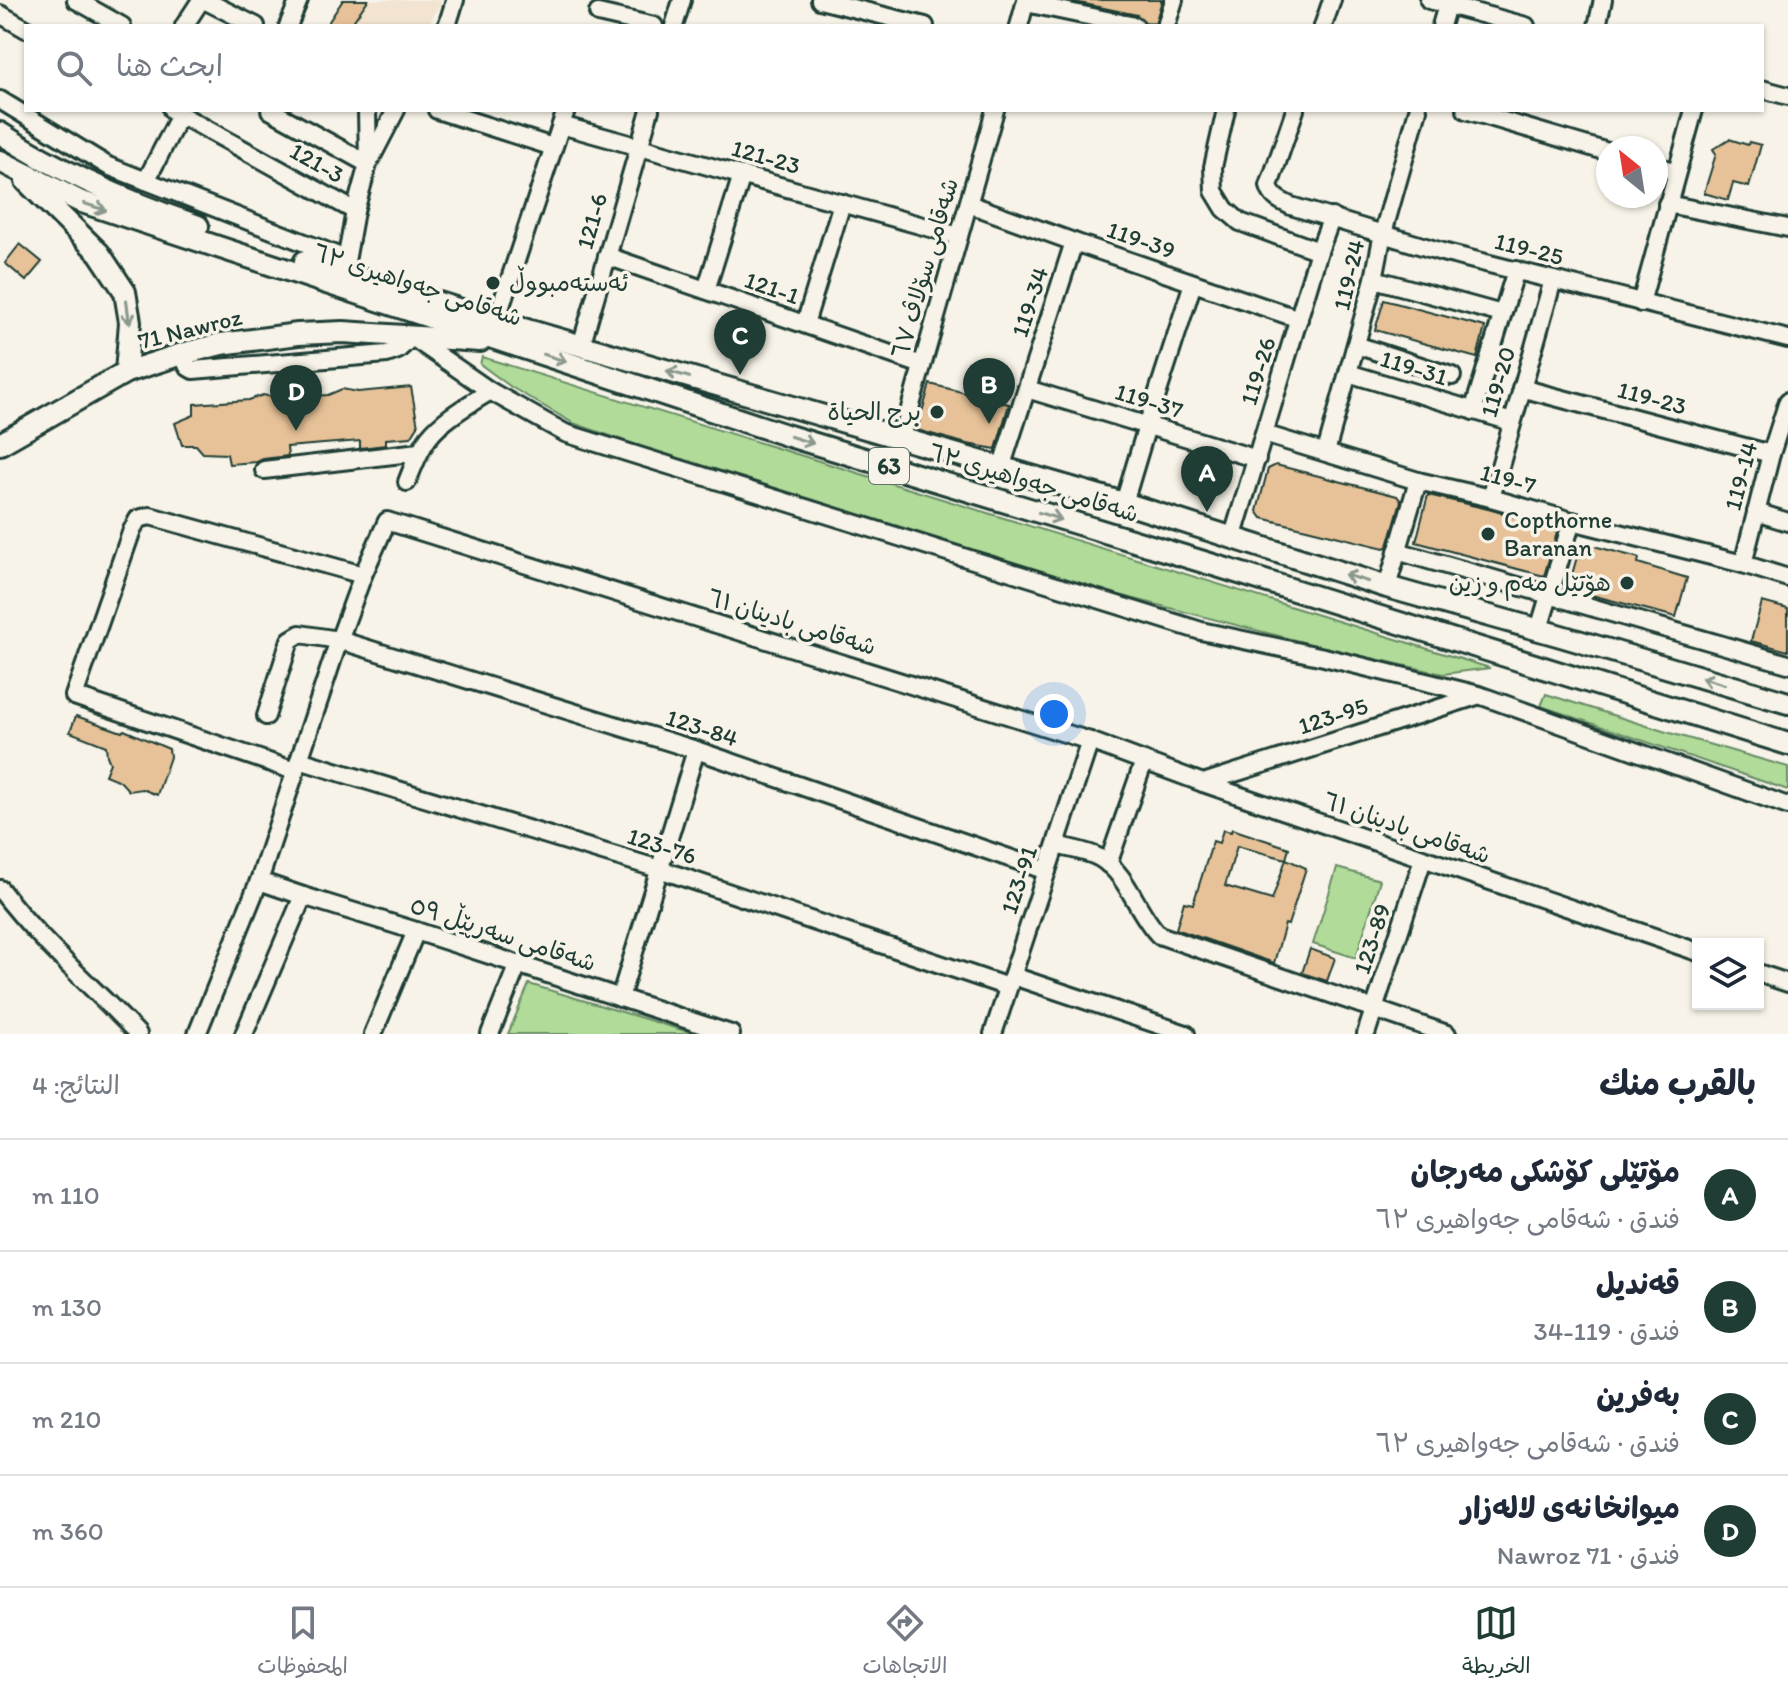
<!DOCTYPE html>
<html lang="ar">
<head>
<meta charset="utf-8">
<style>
  body { margin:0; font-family:Itim,"Playpen Sans Arabic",sans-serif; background:#f2f2f3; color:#1f2937; direction:rtl }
  .controls { position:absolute; right:24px; bottom:24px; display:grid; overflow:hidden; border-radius:0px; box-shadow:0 2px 6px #0004 }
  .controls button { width:72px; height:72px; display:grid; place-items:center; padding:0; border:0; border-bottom:2px solid #e0e1e3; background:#fff; color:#1f2937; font:40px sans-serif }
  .compass { position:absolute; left:1596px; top:136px; width:72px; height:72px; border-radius:50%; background:#fff; box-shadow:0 2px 6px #0004; rotate:330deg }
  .you { position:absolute; left:1054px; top:714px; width:28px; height:28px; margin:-20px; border:6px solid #fff; border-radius:50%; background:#1a73e8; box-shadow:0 0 0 12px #1a73e833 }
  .badge { display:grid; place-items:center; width:52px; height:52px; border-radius:50%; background:#1f3d34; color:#fff; font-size:26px; font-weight:700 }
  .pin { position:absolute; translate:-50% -66px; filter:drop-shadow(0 2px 4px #0008) }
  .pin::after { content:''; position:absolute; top:42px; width:28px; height:24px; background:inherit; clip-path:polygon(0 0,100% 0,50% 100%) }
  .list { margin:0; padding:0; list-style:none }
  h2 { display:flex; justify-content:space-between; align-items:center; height:104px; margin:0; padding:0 32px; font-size:34px }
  h2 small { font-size:26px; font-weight:400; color:#747a83 }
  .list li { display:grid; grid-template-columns:52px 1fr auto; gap:24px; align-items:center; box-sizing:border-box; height:112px; padding:0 32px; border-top:2px solid #e0e1e3 }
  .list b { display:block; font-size:30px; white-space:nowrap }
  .list p { margin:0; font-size:26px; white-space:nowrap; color:#747a83 }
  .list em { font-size:26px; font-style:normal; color:#747a83 }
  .icon { flex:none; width:44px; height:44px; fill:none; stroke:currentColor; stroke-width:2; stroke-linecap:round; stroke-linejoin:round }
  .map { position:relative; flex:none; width:1788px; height:1034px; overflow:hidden; direction:ltr }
  .search { position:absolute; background:#fff; box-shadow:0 2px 6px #0004; left:24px; right:24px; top:24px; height:88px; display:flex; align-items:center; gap:20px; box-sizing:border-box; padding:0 28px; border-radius:0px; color:#747a83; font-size:30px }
  .sheet { height:552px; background:#fff }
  nav { display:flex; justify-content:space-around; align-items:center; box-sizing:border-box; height:112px; border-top:2px solid #e0e1e3; background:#fff; font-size:22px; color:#747a83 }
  nav a { display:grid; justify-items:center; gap:4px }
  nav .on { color:#1f3d34 }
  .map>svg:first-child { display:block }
  .built { fill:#f2e4d0 }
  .green { fill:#b0db98; stroke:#688c66; stroke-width:2 }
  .building { fill:#e7c298; stroke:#1f3d34; stroke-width:2; fill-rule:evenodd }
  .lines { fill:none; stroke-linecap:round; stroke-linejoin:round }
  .minor-casing { stroke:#1f3d34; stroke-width:22 }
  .major-casing { stroke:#1f3d34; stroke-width:26 }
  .minor { stroke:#f7f3e8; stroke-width:16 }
  .major { stroke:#f7f3e8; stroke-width:20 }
  .oneway { stroke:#8b988e }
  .poi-dot { fill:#1f3d34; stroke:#f7f3e8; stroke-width:3 }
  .labels { text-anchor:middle; stroke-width:7; stroke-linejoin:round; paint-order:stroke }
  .shield { fill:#f7f3e8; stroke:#60746a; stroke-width:2 }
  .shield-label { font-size:22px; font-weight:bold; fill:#1f3d34 }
  .street-label { font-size:24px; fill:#1f3d34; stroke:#f7f3e8 }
  .poi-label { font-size:24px; fill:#1f3d34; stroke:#f7f3e8; text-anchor:start }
</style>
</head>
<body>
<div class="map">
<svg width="1788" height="1034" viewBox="0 0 1788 1034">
  <rect width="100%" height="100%" fill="#f7f3e8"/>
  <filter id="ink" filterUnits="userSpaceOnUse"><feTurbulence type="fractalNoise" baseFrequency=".0125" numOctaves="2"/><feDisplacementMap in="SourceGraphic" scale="16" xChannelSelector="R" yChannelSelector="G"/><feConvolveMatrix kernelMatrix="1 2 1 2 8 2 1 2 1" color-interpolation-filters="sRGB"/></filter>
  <g filter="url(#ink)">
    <polygon class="built" points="343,0 442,0 428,26 326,26"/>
    <g class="green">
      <polygon points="482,357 1490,668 1443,674 1330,649 1088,587 802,502 573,423 511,387 480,364"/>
      <polygon points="1546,694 1663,731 1788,767 1788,790 1541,706"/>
      <polygon points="1337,868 1380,880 1356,958 1313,944"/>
      <polygon points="529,984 695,1034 508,1034"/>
    </g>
    <g class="building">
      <polygon points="343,0 368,0 350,26 326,26"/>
      <polygon points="1075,0 1162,0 1155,24 1145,22 1137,15 1075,2"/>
      <polygon points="1729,139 1748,145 1749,142 1761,145 1749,187 1733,183 1728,200 1704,193 1716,154 1713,149"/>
      <polygon points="20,244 42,262 26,281 5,263"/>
      <polygon points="1384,300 1485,327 1477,358 1375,330"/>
      <polygon points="930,384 1009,404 996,449 967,444 917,430"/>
      <polygon points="411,387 418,426 411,437 386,439 386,445 360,448 360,441 287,447 288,456 263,459 257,462 229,464 227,454 203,453 196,445 182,445 175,423 194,415 194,404 249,400 263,395 276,398 328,395 342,389 358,392"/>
      <polygon points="1276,465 1397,496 1401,501 1388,546 1384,548 1262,518 1257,511 1268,469"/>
      <polygon points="1428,495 1488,509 1558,529 1544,576 1416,542"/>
      <polygon points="1586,544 1639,558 1638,563 1687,578 1676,617 1568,589 1580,546"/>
      <polygon points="1762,602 1788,609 1788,651 1751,641"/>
      <polygon points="76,716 122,732 124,730 169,749 170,757 157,795 142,789 129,791 120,781 105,775 110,763 107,756 106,746 70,732"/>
      <path d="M 1232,829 L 1289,848 L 1286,859 L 1306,868 L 1288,925 L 1285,924 L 1274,963 L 1176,929 L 1184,902 L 1193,904 L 1213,841 L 1219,843 L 1223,830 L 1231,832 ZM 1237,846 L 1286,859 L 1272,900 L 1225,886 Z"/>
      <polygon points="1310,949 1335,958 1327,981 1302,973"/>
    </g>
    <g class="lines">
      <g class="minor-casing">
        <g id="minor">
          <polyline points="76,0 122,26"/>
          <polyline points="204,0 256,26"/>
          <polyline points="820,0 925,26"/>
          <polyline points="1429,0 1526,26"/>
          <polyline points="1026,3 1135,26"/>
          <polyline points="598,13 654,26"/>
          <polyline points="0,14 26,29"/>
          <polyline points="184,26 201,0"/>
          <polyline points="288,26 299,0"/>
          <polyline points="447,26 455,0"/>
          <polyline points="674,26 682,0"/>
          <polyline points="1019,26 1026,0"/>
          <polyline points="1166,26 1174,0"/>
          <polyline points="1323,26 1332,0"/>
          <polyline points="1441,26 1447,5"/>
          <polyline points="1597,26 1603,0"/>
          <polyline points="1762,89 1788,96"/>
          <polyline points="0,100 108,166 346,259"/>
          <polyline points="172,110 355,211"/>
          <polyline points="270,110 368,164 367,110"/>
          <polyline points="437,110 553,147"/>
          <polyline points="1226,110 1213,167 1214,191 1225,209 1240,222 1319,251"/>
          <path d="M 1295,110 L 1269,186 C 1272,198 1281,201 1291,206 L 1442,252 L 1788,339"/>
          <polyline points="1466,110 1608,152"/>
          <polyline points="561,125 959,236"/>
          <polyline points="1656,166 1676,172"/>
          <polyline points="146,181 180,115"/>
          <polyline points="969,204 1074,242 1299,319"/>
          <polyline points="1667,204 1788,228"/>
          <polyline points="607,256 922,365"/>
          <polyline points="345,267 355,211 368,164 396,110"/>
          <polyline points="1374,279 1502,314"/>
          <polyline points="706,290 742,175"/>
          <polyline points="1641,303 1694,110"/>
          <polyline points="496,321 566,110"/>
          <polyline points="805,324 842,203"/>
          <polyline points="1356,345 1452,376"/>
          <polyline points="581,346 650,110"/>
          <polyline points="182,354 188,367 193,370 387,354 398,350 412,337 490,391 565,433 1201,631 1324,657 1479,695 1788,806"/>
          <polyline points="1348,373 1512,422"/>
          <polyline points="1521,388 1771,454"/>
          <polyline points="1027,389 1257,459"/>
          <polyline points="1473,411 1516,270"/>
          <polyline points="1264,434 1418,481 1491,498 1572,521 1743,564 1788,578"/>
          <polyline points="901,440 995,110"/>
          <polyline points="1326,452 1374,279 1383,233 1418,110"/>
          <polyline points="1001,468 1074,242"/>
          <polyline points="264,470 419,452"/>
          <path d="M 407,482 C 413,467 419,450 429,437 C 444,418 470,404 490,391"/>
          <polyline points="1491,498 1553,280"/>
          <polyline points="1124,503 1147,426 1193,283"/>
          <polyline points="1756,512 1788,522"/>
          <polyline points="1232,539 1319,251 1332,217"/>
          <polyline points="1397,551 1788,664"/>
          <polyline points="1743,564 1771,454 1788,401"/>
          <polyline points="1387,587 1418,481"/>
          <polyline points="1539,629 1572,521"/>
          <polyline points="266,716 290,640 300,634 339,640 696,750 1047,871"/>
          <polyline points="299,760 659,869 1008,987"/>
          <polyline points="295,771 74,696 132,530 138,519 150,516 363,575"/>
          <polyline points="1203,783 1477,696"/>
          <path d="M 1056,845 C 1070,849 1088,851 1100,858 C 1129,875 1136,912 1159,935 L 1447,1034"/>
          <polyline points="1108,864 1144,761"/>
          <polyline points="259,881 303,896 416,931 731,1034"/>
          <path d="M 0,889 C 40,942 92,986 138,1034"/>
          <polyline points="1758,973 1788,983"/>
          <polyline points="1013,976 1186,1034"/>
          <polyline points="620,998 696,750"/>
          <polyline points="197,1034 259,881 339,640 363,575 387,521 1090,741 1203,783 1698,952"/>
          <polyline points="244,1034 303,896"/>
          <polyline points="373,1034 416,931"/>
          <polyline points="490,1034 518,964"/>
          <polyline points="993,1034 1090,741"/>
          <polyline points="1366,1034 1423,859"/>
        </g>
      </g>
      <g class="major-casing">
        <g id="major">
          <path d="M 0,133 C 61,173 129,202 198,226"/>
          <polyline points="0,161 79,201 789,436 1220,567 1788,744"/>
          <polyline points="26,181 99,253 125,292 130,322 126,372"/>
          <polyline points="305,261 496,321 1124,503 1387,587 1561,636 1788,703"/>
          <polyline points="0,444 126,372 182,354 221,344 298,334 343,332 480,341"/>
        </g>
      </g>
      <use href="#minor" class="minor"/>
      <use href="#major" class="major"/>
    </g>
    <defs><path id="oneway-shaft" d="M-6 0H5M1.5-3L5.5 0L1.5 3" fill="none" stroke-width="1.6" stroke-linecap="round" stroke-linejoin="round" transform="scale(2)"/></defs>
    <g class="oneway">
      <use href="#oneway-shaft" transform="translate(95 207) rotate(18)"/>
      <use href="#oneway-shaft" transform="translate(128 312) rotate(83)"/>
      <use href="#oneway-shaft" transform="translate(555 358) rotate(18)"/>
      <use href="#oneway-shaft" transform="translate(678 374) rotate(-164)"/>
      <use href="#oneway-shaft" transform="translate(802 440) rotate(17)"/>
      <use href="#oneway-shaft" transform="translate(1050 516) rotate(17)"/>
      <use href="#oneway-shaft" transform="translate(1356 578) rotate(-163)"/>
      <use href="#oneway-shaft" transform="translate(1713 681) rotate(-163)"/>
    </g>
  </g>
  <g class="poi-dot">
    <circle cx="493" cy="283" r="8"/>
    <circle cx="937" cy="412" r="8"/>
    <circle cx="1488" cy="534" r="8"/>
    <circle cx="1627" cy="583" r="8"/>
  </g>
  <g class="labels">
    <rect class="shield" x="869" y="448" width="40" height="36" rx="6"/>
    <g class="shield-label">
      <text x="889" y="474">63</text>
    </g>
    <g class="street-label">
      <text transform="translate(766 157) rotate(16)" y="8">121-23</text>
      <text transform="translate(317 163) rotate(29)" y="8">121-3</text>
      <text transform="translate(592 221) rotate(-74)" y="8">121-6</text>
      <text transform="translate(1141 240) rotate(19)" y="8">119-39</text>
      <text transform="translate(1529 249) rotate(14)" y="8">119-25</text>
      <text transform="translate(925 268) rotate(-74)" y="8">شەقامی سۆلاڤ ٦٧</text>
      <text transform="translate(1349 275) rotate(-77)" y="8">119-24</text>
      <text transform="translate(418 285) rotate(18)" y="8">شەقامی جەواهیری ٦٣</text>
      <text transform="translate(772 288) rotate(19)" y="8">121-1</text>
      <text transform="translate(1030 302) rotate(-72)" y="8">119-34</text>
      <text transform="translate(190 329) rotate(-14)" y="8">71 Nawroz</text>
      <text transform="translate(1414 368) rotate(17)" y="8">119-31</text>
      <text transform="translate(1258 371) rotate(-73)" y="8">119-26</text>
      <text transform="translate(1498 382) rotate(-74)" y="8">119-20</text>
      <text transform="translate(1652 398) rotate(15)" y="8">119-23</text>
      <text transform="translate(1149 401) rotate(17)" y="8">119-37</text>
      <text transform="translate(1741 476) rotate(-75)" y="8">119-14</text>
      <text transform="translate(1508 479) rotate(15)" y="8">119-7</text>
      <text transform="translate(1034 483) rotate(17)" y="8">شەقامی جەواهیری ٦٣</text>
      <text transform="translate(792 622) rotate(17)" y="8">شەقامی بادینان ٦١</text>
      <text transform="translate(1333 716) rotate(-18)" y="8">123-95</text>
      <text transform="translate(702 728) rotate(18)" y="8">123-84</text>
      <text transform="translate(1407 828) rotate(19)" y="8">شەقامی بادینان ٦١</text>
      <text transform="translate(662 846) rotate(18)" y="8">123-76</text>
      <text transform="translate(1019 880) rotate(-72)" y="8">123-91</text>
      <text transform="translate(503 934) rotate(18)" y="8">شەقامی سەرپێڵ ٥٩</text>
      <text transform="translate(1372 939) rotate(-72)" y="8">123-89</text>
    </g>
    <g class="poi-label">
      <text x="509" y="291">ئەستەمبووڵ</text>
      <text x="921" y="420" text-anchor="end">برج الحياة</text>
      <text x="1504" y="528">Copthorne<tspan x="1504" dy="28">Baranan</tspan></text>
      <text x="1611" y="591" text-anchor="end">هۆتێل مەم و زین</text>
    </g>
  </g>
</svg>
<div class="controls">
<button><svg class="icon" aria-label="layers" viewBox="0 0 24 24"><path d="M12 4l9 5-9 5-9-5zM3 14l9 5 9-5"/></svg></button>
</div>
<svg class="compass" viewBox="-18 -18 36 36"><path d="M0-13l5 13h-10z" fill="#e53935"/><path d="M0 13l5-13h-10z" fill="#747a83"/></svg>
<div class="you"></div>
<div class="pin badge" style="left:1207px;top:512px">A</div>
<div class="pin badge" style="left:989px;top:424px">B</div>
<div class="pin badge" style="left:740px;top:375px">C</div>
<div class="pin badge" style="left:296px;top:431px">D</div>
<div class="search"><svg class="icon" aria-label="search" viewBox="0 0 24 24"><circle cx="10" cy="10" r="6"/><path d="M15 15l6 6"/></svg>ابحث هنا</div>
</div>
<section class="sheet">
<h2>بالقرب منك<small>النتائج: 4</small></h2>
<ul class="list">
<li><span class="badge">A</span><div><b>مۆتێلی کۆشکی مەرجان</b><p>فندق · شەقامی جەواهیری ٦٣</p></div><em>110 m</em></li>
<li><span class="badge">B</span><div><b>قەندیل</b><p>فندق · 119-34</p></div><em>130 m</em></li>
<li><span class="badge">C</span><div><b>بەفرین</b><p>فندق · شەقامی جەواهیری ٦٣</p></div><em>210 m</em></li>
<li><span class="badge">D</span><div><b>میوانخانەی لالەزار</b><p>فندق · 71 Nawroz</p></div><em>360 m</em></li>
</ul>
</section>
<nav>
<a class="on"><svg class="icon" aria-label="map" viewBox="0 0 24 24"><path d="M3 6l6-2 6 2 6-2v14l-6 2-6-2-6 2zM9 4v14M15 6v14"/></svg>الخريطة</a>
<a><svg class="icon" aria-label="directions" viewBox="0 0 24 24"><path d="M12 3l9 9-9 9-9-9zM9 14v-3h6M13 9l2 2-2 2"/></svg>الاتجاهات</a>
<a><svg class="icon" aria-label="saved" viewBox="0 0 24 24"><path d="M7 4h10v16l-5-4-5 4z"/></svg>المحفوظات</a>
</nav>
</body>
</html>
